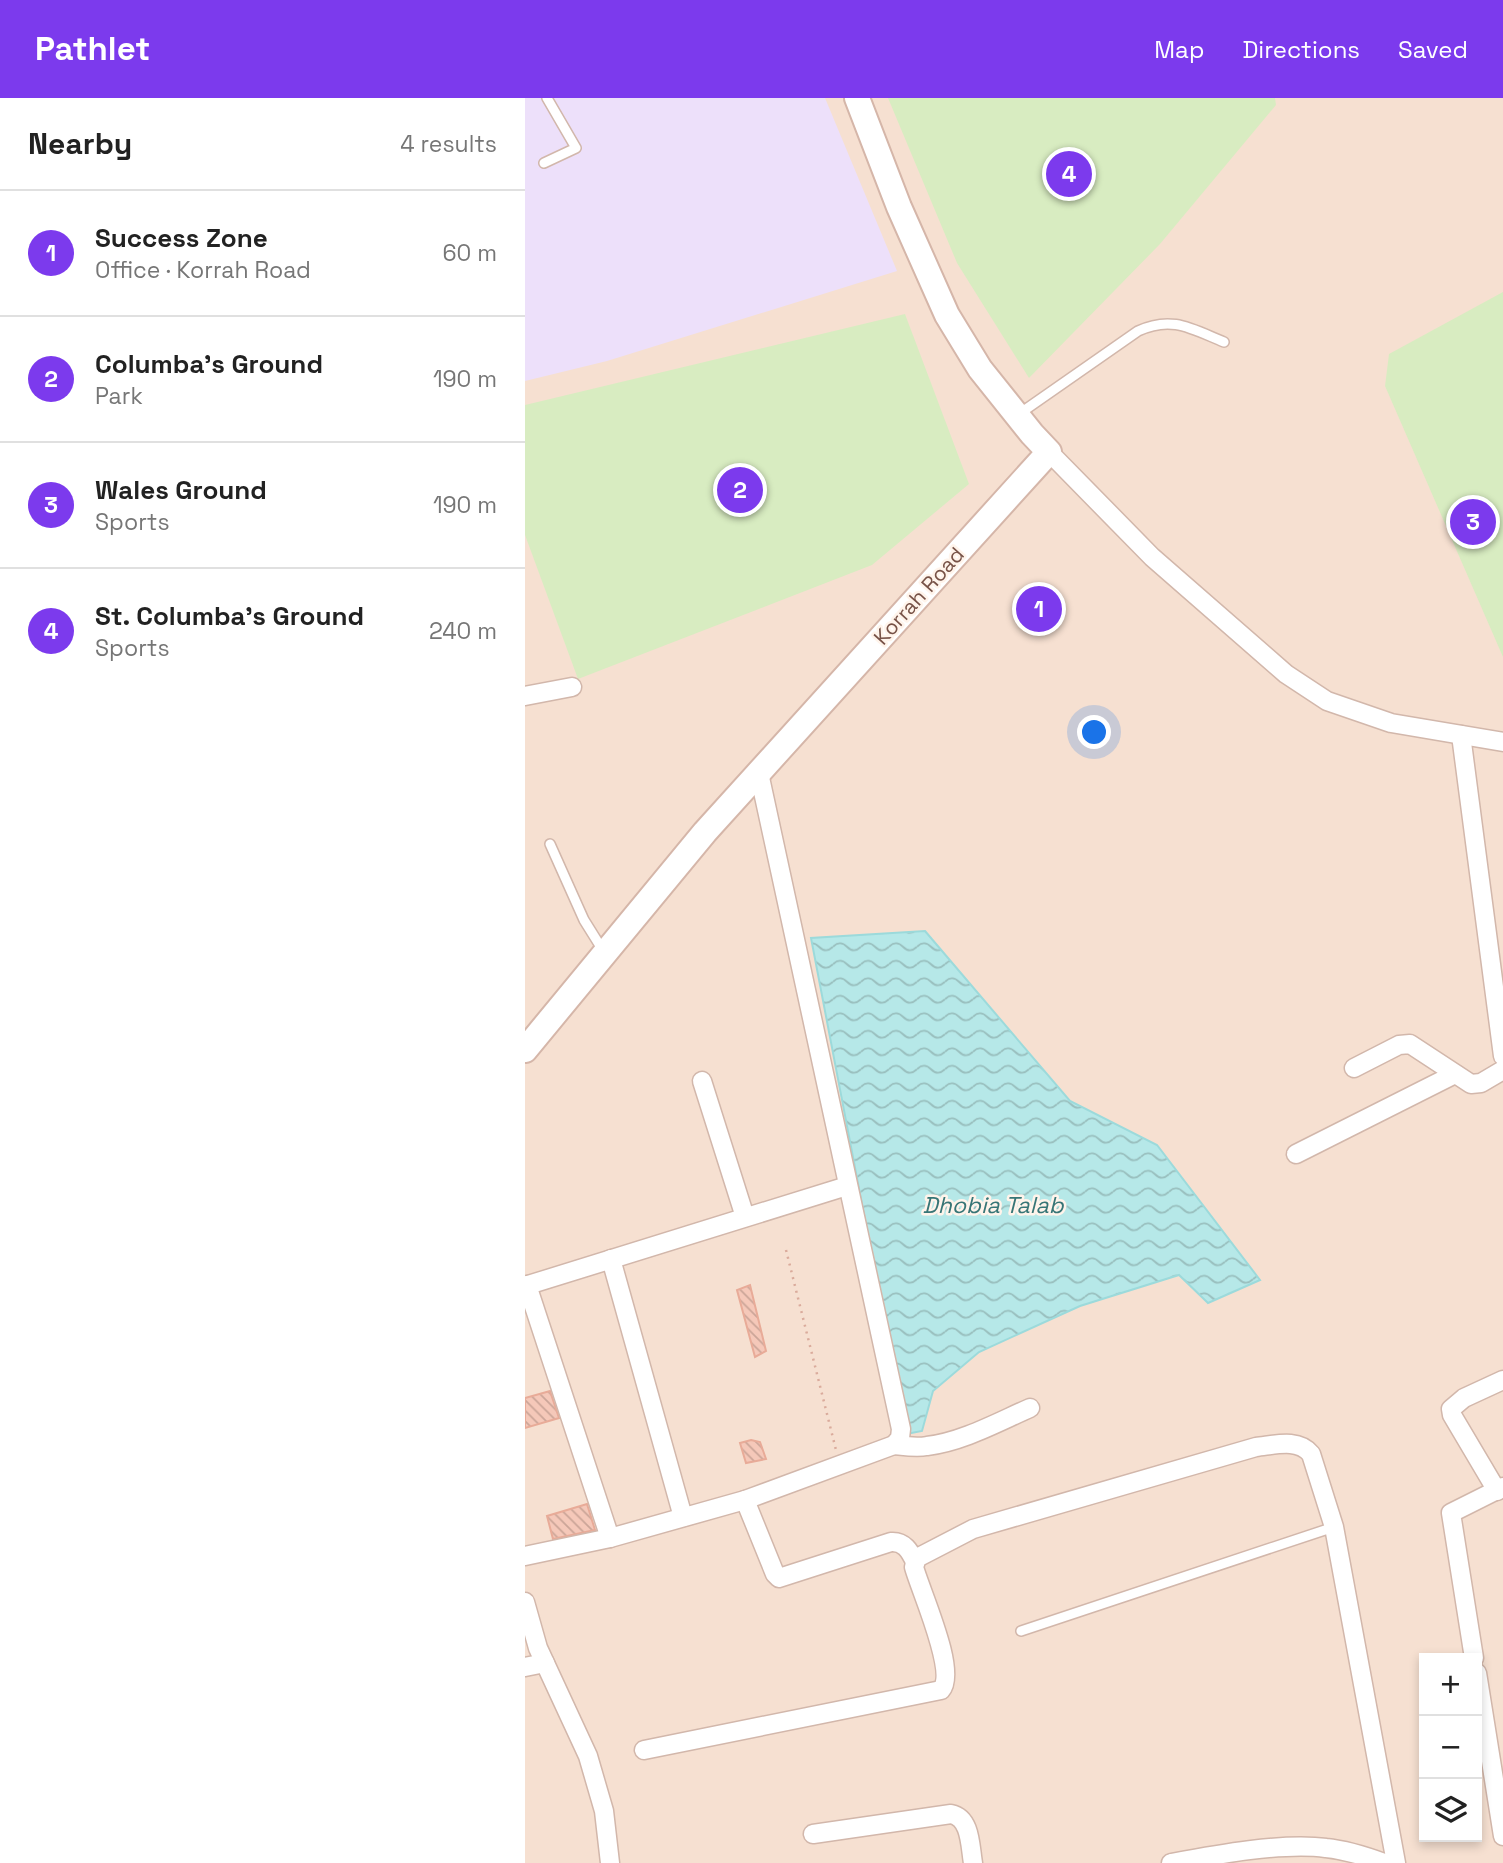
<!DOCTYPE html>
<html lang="en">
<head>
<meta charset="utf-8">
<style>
  body { margin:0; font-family:"Space Grotesk",sans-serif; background:#f6f6f6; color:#222 }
  .controls { position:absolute; right:21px; bottom:21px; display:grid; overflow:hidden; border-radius:0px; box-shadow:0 4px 10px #0003 }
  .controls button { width:63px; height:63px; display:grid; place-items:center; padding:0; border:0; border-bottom:2px solid #e0e0e0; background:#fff; color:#222; font:35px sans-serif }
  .you { position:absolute; left:570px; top:635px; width:24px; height:24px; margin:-18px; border:5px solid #fff; border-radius:50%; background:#1a73e8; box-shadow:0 0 0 10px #1a73e833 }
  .badge { display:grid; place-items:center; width:46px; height:46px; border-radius:50%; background:#7c3aed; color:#fff; font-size:23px; font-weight:700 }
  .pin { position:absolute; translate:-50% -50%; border:4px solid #fff; box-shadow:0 2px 7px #0006 }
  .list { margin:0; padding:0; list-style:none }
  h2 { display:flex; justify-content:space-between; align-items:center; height:91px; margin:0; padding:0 28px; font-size:30px }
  h2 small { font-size:23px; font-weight:400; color:#767676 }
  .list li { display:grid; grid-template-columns:46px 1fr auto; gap:21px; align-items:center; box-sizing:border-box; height:126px; padding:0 28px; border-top:2px solid #e0e0e0 }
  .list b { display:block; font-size:26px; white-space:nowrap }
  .list p { margin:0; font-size:23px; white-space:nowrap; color:#767676 }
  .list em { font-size:23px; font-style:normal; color:#767676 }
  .icon { flex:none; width:38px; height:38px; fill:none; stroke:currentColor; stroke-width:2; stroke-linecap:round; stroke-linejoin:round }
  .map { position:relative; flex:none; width:978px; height:1765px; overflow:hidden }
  header { display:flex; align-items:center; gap:42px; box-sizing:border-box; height:98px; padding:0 35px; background:#7c3aed; color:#fff }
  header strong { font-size:33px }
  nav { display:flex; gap:38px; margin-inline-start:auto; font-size:24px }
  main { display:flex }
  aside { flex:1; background:#fff }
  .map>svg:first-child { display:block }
  .residential { fill:#f6e0d1; fill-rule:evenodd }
  .education { fill:#ede0fa }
  .park { fill:#d8ecc1 }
  .water { fill:url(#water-waves); stroke:#9cdadb; stroke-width:2 }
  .building { fill:url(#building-back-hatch); stroke:#e8ab98; stroke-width:2 }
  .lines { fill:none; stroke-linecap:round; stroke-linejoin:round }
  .service-casing { stroke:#d2b7ab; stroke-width:12 }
  .minor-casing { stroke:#d2b7ab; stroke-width:21 }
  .secondary-casing { stroke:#d5b6a9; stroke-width:28 }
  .path { stroke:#daab9c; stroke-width:2.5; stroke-dasharray:2 5; stroke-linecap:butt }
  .service { stroke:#fff; stroke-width:9 }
  .minor { stroke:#fff; stroke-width:18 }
  .secondary { stroke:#fff; stroke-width:24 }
  .labels { text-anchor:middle; stroke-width:5; stroke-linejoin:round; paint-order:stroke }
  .street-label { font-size:21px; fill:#775247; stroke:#fff4eb }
  .water-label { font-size:23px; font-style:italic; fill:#377576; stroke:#fff4eb }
</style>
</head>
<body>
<header>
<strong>Pathlet</strong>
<nav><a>Map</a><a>Directions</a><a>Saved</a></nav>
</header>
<main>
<aside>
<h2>Nearby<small>4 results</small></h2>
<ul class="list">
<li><span class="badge">1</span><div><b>Success Zone</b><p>Office · Korrah Road</p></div><em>60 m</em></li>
<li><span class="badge">2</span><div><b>Columba's Ground</b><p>Park</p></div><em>190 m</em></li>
<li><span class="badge">3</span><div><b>Wales Ground</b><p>Sports</p></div><em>190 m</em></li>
<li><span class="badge">4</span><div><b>St. Columba's Ground</b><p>Sports</p></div><em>240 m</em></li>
</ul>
</aside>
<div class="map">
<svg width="978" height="1765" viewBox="0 0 978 1765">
  <defs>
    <pattern id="water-waves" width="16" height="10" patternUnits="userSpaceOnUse" patternTransform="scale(1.75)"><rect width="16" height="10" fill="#b6e8e8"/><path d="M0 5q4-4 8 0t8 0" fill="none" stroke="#99bfbe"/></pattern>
    <pattern id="building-back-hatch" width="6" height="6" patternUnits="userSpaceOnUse" patternTransform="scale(1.75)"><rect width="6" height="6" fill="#f5c8b9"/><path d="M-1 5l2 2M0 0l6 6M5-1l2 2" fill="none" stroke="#cba598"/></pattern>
  </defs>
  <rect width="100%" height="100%" fill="#fef0e3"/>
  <path class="residential" d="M 0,0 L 978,0 L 978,1765 L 0,1765 ZM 899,1560 L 952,1560 L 952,1739 L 899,1739 Z"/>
  <polygon class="education" points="0,0 300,0 372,173 82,263 0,283"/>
  <g class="park">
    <polygon points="363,0 750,0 751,7 635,146 504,280 432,165"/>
    <polygon points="978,194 978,559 860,288 864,256"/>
    <polygon points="380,216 444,386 347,467 53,581 0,437 0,307"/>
  </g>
  <polygon class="water" points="400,833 545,1003 632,1047 735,1182 683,1205 654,1177 555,1208 454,1254 408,1293 397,1333 381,1336 286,840"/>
  <g class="building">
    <polygon points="515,492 529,523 504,535 490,505"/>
    <polygon points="225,1187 241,1253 230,1259 212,1192"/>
    <polygon points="25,1293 34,1320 0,1330 0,1300"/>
    <polygon points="226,1342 235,1344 241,1361 221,1365 215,1345"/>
    <polygon points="62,1406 70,1432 28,1441 22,1418"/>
  </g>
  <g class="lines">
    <g class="service-casing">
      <g id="service">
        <polyline points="19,65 51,50 22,0"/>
        <path d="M 494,316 L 613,233 C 647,217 667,231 699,244"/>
        <polyline points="25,746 59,822 79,854"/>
        <polyline points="496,1533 809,1429"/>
      </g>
    </g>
    <g class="minor-casing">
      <g id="minor">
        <polyline points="524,354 627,459 761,576 802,603 866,625 978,644"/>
        <polyline points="0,598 47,589"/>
        <polyline points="936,637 978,958"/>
        <polyline points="829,970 874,947 885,946 946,986 956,985 978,972"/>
        <polyline points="177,983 220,1119"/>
        <polyline points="771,1056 930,976"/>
        <polyline points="86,1161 158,1419"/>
        <polyline points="2,1187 85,1440"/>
        <polyline points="0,1188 322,1088"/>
        <path d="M 369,1347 C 379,1348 391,1350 402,1348 C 437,1344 473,1324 505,1310"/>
        <polyline points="972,1393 927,1317 926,1311 939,1300 978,1282"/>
        <path d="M 220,1402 L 250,1476 L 254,1480 L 366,1444 C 379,1443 385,1453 390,1464"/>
        <polyline points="0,1458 85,1440 220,1402 369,1347 375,1340 376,1331 234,675"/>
        <polyline points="0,1504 13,1550 63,1658 79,1713 85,1765"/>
        <polyline points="949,1560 926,1415 978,1389"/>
        <polyline points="0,1569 20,1565"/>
        <polyline points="952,1575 978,1738"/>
        <path d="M 119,1652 L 416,1592 C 433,1574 395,1492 389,1469 L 392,1460 L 448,1431 L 731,1349 C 750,1347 773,1340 786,1356 L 809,1429 L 871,1765"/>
        <path d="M 288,1736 L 426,1716 C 446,1720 445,1748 448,1765"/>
        <path d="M 646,1765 C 689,1757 758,1744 801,1750 C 821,1752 840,1758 859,1765"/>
      </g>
    </g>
    <g class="secondary-casing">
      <polyline id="secondary" points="0,952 180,734 524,354 507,336 455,271 422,217 374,109 332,0"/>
    </g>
    <polyline class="path" points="261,1152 311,1352"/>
    <use href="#service" class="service"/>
    <use href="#minor" class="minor"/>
    <use href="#secondary" class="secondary"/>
  </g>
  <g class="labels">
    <g class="street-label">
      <text transform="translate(394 498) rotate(-48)" y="7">Korrah Road</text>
    </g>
    <g class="water-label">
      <text x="468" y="1115">Dhobia Talab</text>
    </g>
  </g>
</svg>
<div class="controls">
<button>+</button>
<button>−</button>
<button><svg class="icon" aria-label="layers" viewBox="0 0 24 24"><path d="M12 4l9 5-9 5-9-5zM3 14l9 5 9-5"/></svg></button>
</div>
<div class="you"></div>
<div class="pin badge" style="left:514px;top:511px">1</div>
<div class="pin badge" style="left:215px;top:392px">2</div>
<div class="pin badge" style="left:948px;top:424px">3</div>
<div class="pin badge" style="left:544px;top:76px">4</div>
</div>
</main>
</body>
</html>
